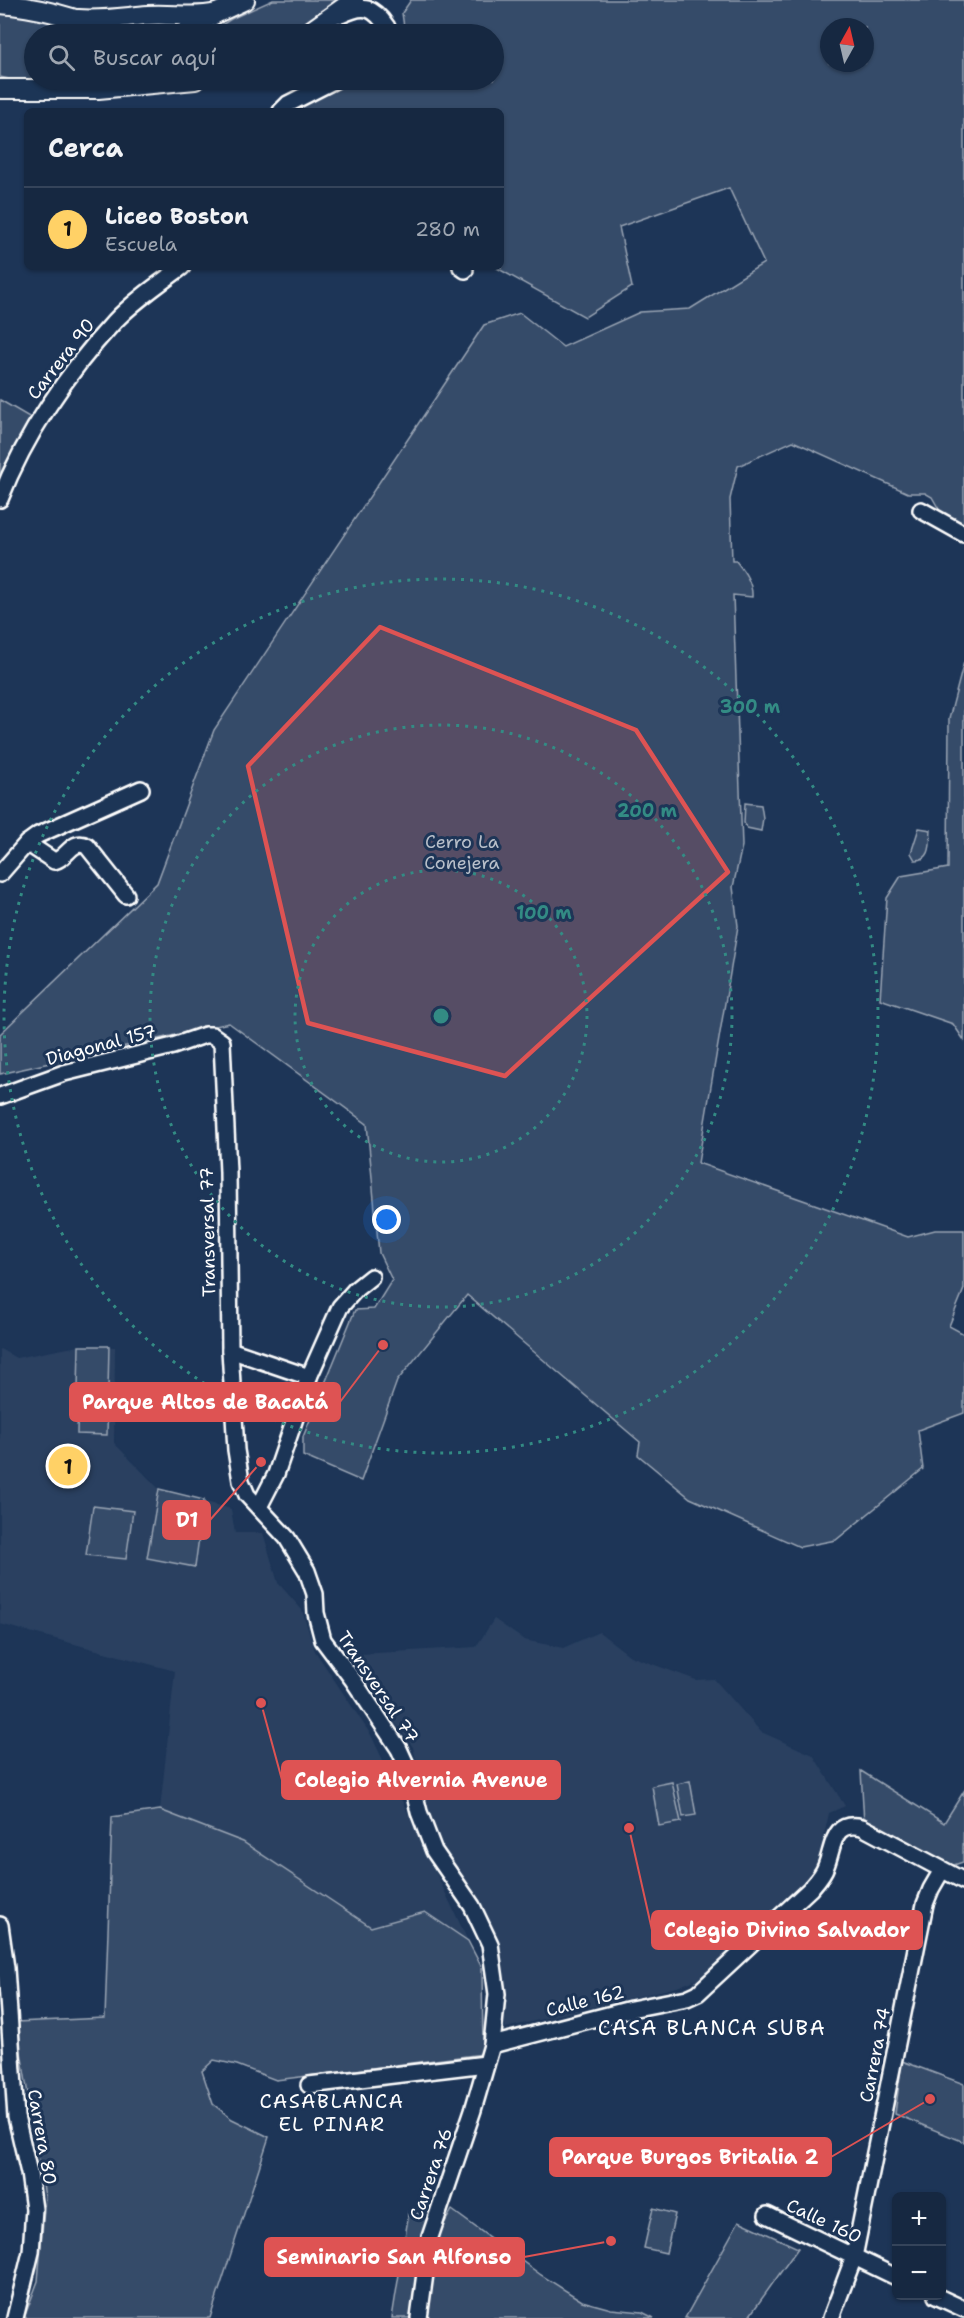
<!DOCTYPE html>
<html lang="es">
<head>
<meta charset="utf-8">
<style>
  body { margin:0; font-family:"Shantell Sans",sans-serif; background:#1f3048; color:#f1f3f6 }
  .controls { position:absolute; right:18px; bottom:18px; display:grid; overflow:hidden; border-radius:9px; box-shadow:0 2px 4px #0004 }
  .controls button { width:54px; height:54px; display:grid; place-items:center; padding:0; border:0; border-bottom:2px solid #35445a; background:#162841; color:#f1f3f6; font:30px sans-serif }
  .compass { position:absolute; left:820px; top:18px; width:54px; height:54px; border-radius:50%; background:#162841; box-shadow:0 2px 4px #0004; rotate:8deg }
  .you { position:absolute; left:387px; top:1220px; width:21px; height:21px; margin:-15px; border:4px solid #fff; border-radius:50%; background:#1a73e8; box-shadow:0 0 0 9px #1a73e833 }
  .badge { display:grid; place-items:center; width:39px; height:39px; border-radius:50%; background:#ffd166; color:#111; font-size:20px; font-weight:700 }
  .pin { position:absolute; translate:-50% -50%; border:3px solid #fff; box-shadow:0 2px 6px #0006 }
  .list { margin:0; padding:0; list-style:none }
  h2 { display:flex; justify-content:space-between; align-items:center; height:78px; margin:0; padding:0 24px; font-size:26px }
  h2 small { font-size:20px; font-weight:400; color:#9ea6b1 }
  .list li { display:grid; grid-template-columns:39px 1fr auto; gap:18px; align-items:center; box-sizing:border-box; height:84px; padding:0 24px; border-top:2px solid #35445a }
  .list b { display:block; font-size:22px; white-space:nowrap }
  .list p { margin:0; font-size:20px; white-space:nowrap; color:#9ea6b1 }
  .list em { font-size:20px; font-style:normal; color:#9ea6b1 }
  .icon { flex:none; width:33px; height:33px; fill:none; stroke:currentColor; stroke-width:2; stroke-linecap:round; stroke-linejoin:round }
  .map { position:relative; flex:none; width:964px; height:2318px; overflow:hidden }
  .search { position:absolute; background:#162841; box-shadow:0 2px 4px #0004; left:24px; top:24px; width:480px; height:66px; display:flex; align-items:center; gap:15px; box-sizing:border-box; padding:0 21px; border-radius:33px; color:#9ea6b1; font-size:22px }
  .panel { position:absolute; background:#162841; box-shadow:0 2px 4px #0004; left:24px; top:108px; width:480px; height:162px; border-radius:9px }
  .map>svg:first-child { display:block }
  .built { fill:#2a4161 }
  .green { fill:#364b69; stroke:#9aa5b4; stroke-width:1.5; fill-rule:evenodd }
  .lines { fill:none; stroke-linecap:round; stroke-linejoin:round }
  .minor-casing { stroke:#fff; stroke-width:20 }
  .major-casing { stroke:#fff; stroke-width:22 }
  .minor { stroke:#1d3557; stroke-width:15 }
  .major { stroke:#1d3557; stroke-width:18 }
  .marked { fill:#de5353; fill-opacity:0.2; stroke:#de5353; stroke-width:4.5; stroke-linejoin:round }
  .ring { fill:none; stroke:#338b84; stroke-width:3; stroke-dasharray:3 6 }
  .labels { text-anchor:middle; stroke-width:6; stroke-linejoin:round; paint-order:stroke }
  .street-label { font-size:18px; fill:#fff; stroke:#1d3557 }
  .park-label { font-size:18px; fill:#b9c0ca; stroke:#1d3557 }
  .neighbourhood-label { font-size:20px; letter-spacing:1.5px; fill:#fff; stroke:#1d3557 }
  .quarter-label { font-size:21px; letter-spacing:1.5px; fill:#fff; stroke:#1d3557 }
  .centre { fill:#338b84; stroke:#1d3557; stroke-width:3 }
  .ring-label { font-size:18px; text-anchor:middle; font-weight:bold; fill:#338b84; stroke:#1d3557; stroke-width:6; stroke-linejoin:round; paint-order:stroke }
  .leader { fill:none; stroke:#de5353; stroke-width:2 }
  .callout-dot { fill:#de5353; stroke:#1d3557; stroke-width:2 }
  .callout { fill:#de5353; stroke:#de5353; stroke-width:2 }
  .callout-label { font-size:20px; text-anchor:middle; font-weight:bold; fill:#fff }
</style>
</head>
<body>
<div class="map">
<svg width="964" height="2318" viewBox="0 0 964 2318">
  <rect width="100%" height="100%" fill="#1d3557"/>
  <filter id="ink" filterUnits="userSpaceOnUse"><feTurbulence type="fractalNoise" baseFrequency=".0167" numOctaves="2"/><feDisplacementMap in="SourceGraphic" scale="12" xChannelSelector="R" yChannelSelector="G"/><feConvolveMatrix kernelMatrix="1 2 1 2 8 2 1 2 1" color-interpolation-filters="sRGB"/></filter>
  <g filter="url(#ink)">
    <g class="built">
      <polygon points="79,1346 115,1347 114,1443 159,1489 231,1509 235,1533 263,1533 278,1583 302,1610 315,1651 371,1735 468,1941 425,1912 371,1927 243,1842 160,1810 175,1671 0,1624 0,1349 16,1358"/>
      <polygon points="494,1619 524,1640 563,1648 599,1632 630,1656 696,1680 714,1679 761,1732 813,1755 845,1806 829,1813 818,1863 793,1900 701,1984 695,1980 677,1987 505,2028 499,1971 486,1915 437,1844 413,1747 345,1655 476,1647"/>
    </g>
    <g class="green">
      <polygon points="273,0 350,0 300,34 208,34 231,19"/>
      <path d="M 411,0 L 964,0 L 964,526 L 940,511 L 932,497 L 925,493 L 908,493 L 793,441 L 738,466 L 730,499 L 732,561 L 736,561 C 744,571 753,583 752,597 L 733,595 L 742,846 L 733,887 L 738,926 L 698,1163 L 908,1237 L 935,1230 L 964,1230 L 964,1289 L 949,1326 L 964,1334 L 964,1413 L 918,1430 L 923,1469 L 836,1540 L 800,1547 L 690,1498 L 638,1455 L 640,1442 L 467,1295 L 397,1381 L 361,1481 L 303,1456 L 303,1437 L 355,1310 L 374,1309 L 392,1280 L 379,1253 L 367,1124 L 229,1023 L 0,1074 L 0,1034 L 157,883 L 214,730 L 484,325 L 520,313 L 563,347 L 640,312 L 690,309 L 764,263 L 729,188 L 619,227 L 632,287 L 585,317 L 495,267 L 501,267 L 501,111 L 296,111 L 305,102 L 350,80 L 494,80 L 494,34 L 405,34 L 402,13 ZM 829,27 L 865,27 L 865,63 L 829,63 Z"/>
      <polygon points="0,9 17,10 101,34 34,34 34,80 182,80 119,86 14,80 0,77"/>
      <path d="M 138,21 L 172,24 L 171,28 C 170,30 166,33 164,34 C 154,38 123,36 118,27 Z"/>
      <polygon points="0,400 31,418 0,474"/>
      <polygon points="964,662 964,1040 953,1024 880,999 887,898 901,876 948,868 949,719"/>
      <polygon points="745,803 761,805 763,818 761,831 747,828 744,823"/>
      <path d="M 919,828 L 931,830 C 930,843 932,861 915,860 L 911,853 Z"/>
      <polygon points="79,1346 109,1346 107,1435 77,1434"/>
      <polygon points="159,1489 204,1500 195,1567 147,1558"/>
      <polygon points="93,1506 133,1511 126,1559 86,1555"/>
      <polygon points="861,1771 944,1823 964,1791 963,1862 951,1866 943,1863 864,1822"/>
      <polygon points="690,1781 696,1815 683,1817 677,1784"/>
      <polygon points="672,1782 681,1822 659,1826 652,1786"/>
      <polygon points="160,1810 243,1842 371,1927 425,1912 468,1941 482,1968 483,2054 276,2080 237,2065 214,2060 202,2071 213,2104 232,2119 269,2137 210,2318 24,2318 38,2281 45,2197 16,2022 105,2018 112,1817"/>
      <polygon points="902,2061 964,2084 964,2142 895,2114"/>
      <polygon points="653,2208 675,2214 666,2253 644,2248"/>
      <polygon points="452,2210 541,2275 582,2301 611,2309 642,2312 654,2318 427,2318 436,2238"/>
      <polygon points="409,2212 428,2215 412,2318 392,2318"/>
      <polygon points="739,2221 798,2248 748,2318 685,2318"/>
    </g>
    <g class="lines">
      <g class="minor-casing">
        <g id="minor">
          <path d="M 341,15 C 364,4 373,6 387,27"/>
          <polyline points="281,111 288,104 335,80"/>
          <polyline points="461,267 465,270"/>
          <path d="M 0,499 C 25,435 67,373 114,322 C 134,301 159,284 182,267"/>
          <polyline points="921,510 964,534"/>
          <path d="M 27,843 L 54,861 C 67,859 72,838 87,846 L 126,895"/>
          <polyline points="0,874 27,843 38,835 141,789"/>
          <polyline points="0,1096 64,1073 173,1046 205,1035 212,1035 222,1042 228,1172 230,1350 236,1450 241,1481 247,1495 287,1538 307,1571 315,1594 316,1613 323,1640 353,1680 399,1749 409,1771 419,1812 434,1851 472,1906 490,1944 497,1994 492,2045 473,2110 430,2237 419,2318"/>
          <polyline points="230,1350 309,1377"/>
          <polyline points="259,1507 276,1474 309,1377 340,1307 356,1289 371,1277"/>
          <polyline points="0,1925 6,1968 16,2117 29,2173 34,2209 31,2252 15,2318"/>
          <path d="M 492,2045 L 631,2009 L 687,1998 L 698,1993 L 810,1889 C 816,1882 823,1875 826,1866 C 834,1846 832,1820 862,1827 L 964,1881"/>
          <polyline points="309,2085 486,2064"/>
          <polyline points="767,2215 896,2277"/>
          <polyline points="936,2296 964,2309"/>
          <polyline points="831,2318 854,2257 925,1904 931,1889 942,1870"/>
        </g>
      </g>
      <g class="major-casing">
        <g id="major">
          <path d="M 0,4 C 41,7 80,19 117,34"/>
          <path d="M 78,19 C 103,21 124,17 148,15 C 172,13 193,19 217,13"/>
          <polyline points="182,34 217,13 245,0"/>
          <polyline points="306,34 354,0"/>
          <polyline points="0,89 98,89 195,80"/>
        </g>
      </g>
      <use href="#minor" class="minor"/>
      <use href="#major" class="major"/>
    </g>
  </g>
  <path class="marked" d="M 380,627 L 636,730 L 728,872 L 505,1076 L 308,1023 L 248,766 Z"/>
  <g class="ring">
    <circle cx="441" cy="1016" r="146"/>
    <circle cx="441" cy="1016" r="291"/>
    <circle cx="441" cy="1016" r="437"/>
  </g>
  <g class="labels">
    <g class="street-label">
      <text transform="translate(61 359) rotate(-52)" y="6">Carrera 90</text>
      <text transform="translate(101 1045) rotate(-15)" y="6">Diagonal 157</text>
      <text transform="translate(208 1232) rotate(-91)" y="6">Transversal 77</text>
      <text transform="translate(378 1687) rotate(56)" y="6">Transversal 77</text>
      <text transform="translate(585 2001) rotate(-14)" y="6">Calle 162</text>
      <text transform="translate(875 2055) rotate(-79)" y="6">Carrera 74</text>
      <text transform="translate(42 2137) rotate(80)" y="6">Carrera 80</text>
      <text transform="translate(431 2174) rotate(-71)" y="6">Carrera 76</text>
      <text transform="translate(824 2221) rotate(25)" y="6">Calle 160</text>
    </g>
    <g class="park-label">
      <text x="462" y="848">Cerro La<tspan x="462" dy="21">Conejera</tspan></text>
    </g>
    <g class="neighbourhood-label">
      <text x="332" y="2108">CASABLANCA<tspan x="332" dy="23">EL PINAR</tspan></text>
    </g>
    <g class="quarter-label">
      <text x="712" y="2035">CASA BLANCA SUBA</text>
    </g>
  </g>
  <circle cx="441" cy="1016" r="9" class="centre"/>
  <g class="ring-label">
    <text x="750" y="713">300 m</text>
    <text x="647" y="817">200 m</text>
    <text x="544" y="919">100 m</text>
  </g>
  <path class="leader" d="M383 1345L340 1402M261 1462L210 1520M261 1703L282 1780M629 1828L652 1930M930 2099L831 2157M611 2241L524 2257"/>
  <g class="callout-dot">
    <circle cx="383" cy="1345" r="6"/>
    <circle cx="261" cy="1462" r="6"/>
    <circle cx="261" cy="1703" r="6"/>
    <circle cx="629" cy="1828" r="6"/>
    <circle cx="930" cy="2099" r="6"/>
    <circle cx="611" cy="2241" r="6"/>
  </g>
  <g class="callout">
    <rect x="70" y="1383" width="270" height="38" rx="6"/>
    <rect x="163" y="1501" width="47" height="38" rx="6"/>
    <rect x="282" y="1761" width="278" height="38" rx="6"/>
    <rect x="652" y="1911" width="270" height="38" rx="6"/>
    <rect x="550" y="2138" width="281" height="38" rx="6"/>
    <rect x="265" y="2238" width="259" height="38" rx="6"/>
  </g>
  <g class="callout-label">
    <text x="205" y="1409">Parque Altos de Bacatá</text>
    <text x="187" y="1527">D1</text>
    <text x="421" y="1787">Colegio Alvernia Avenue</text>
    <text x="787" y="1937">Colegio Divino Salvador</text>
    <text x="690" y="2164">Parque Burgos Britalia 2</text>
    <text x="394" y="2264">Seminario San Alfonso</text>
  </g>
</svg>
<div class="controls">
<button>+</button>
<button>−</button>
</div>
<svg class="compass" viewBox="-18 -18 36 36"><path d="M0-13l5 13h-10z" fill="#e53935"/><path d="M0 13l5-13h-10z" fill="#9ea6b1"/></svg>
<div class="you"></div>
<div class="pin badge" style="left:68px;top:1466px">1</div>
<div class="search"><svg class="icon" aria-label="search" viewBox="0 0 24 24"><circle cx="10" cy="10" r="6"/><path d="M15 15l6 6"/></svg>Buscar aquí</div>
<section class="panel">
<h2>Cerca<small></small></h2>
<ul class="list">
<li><span class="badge">1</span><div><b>Liceo Boston</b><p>Escuela</p></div><em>280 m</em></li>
</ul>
</section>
</div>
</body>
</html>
